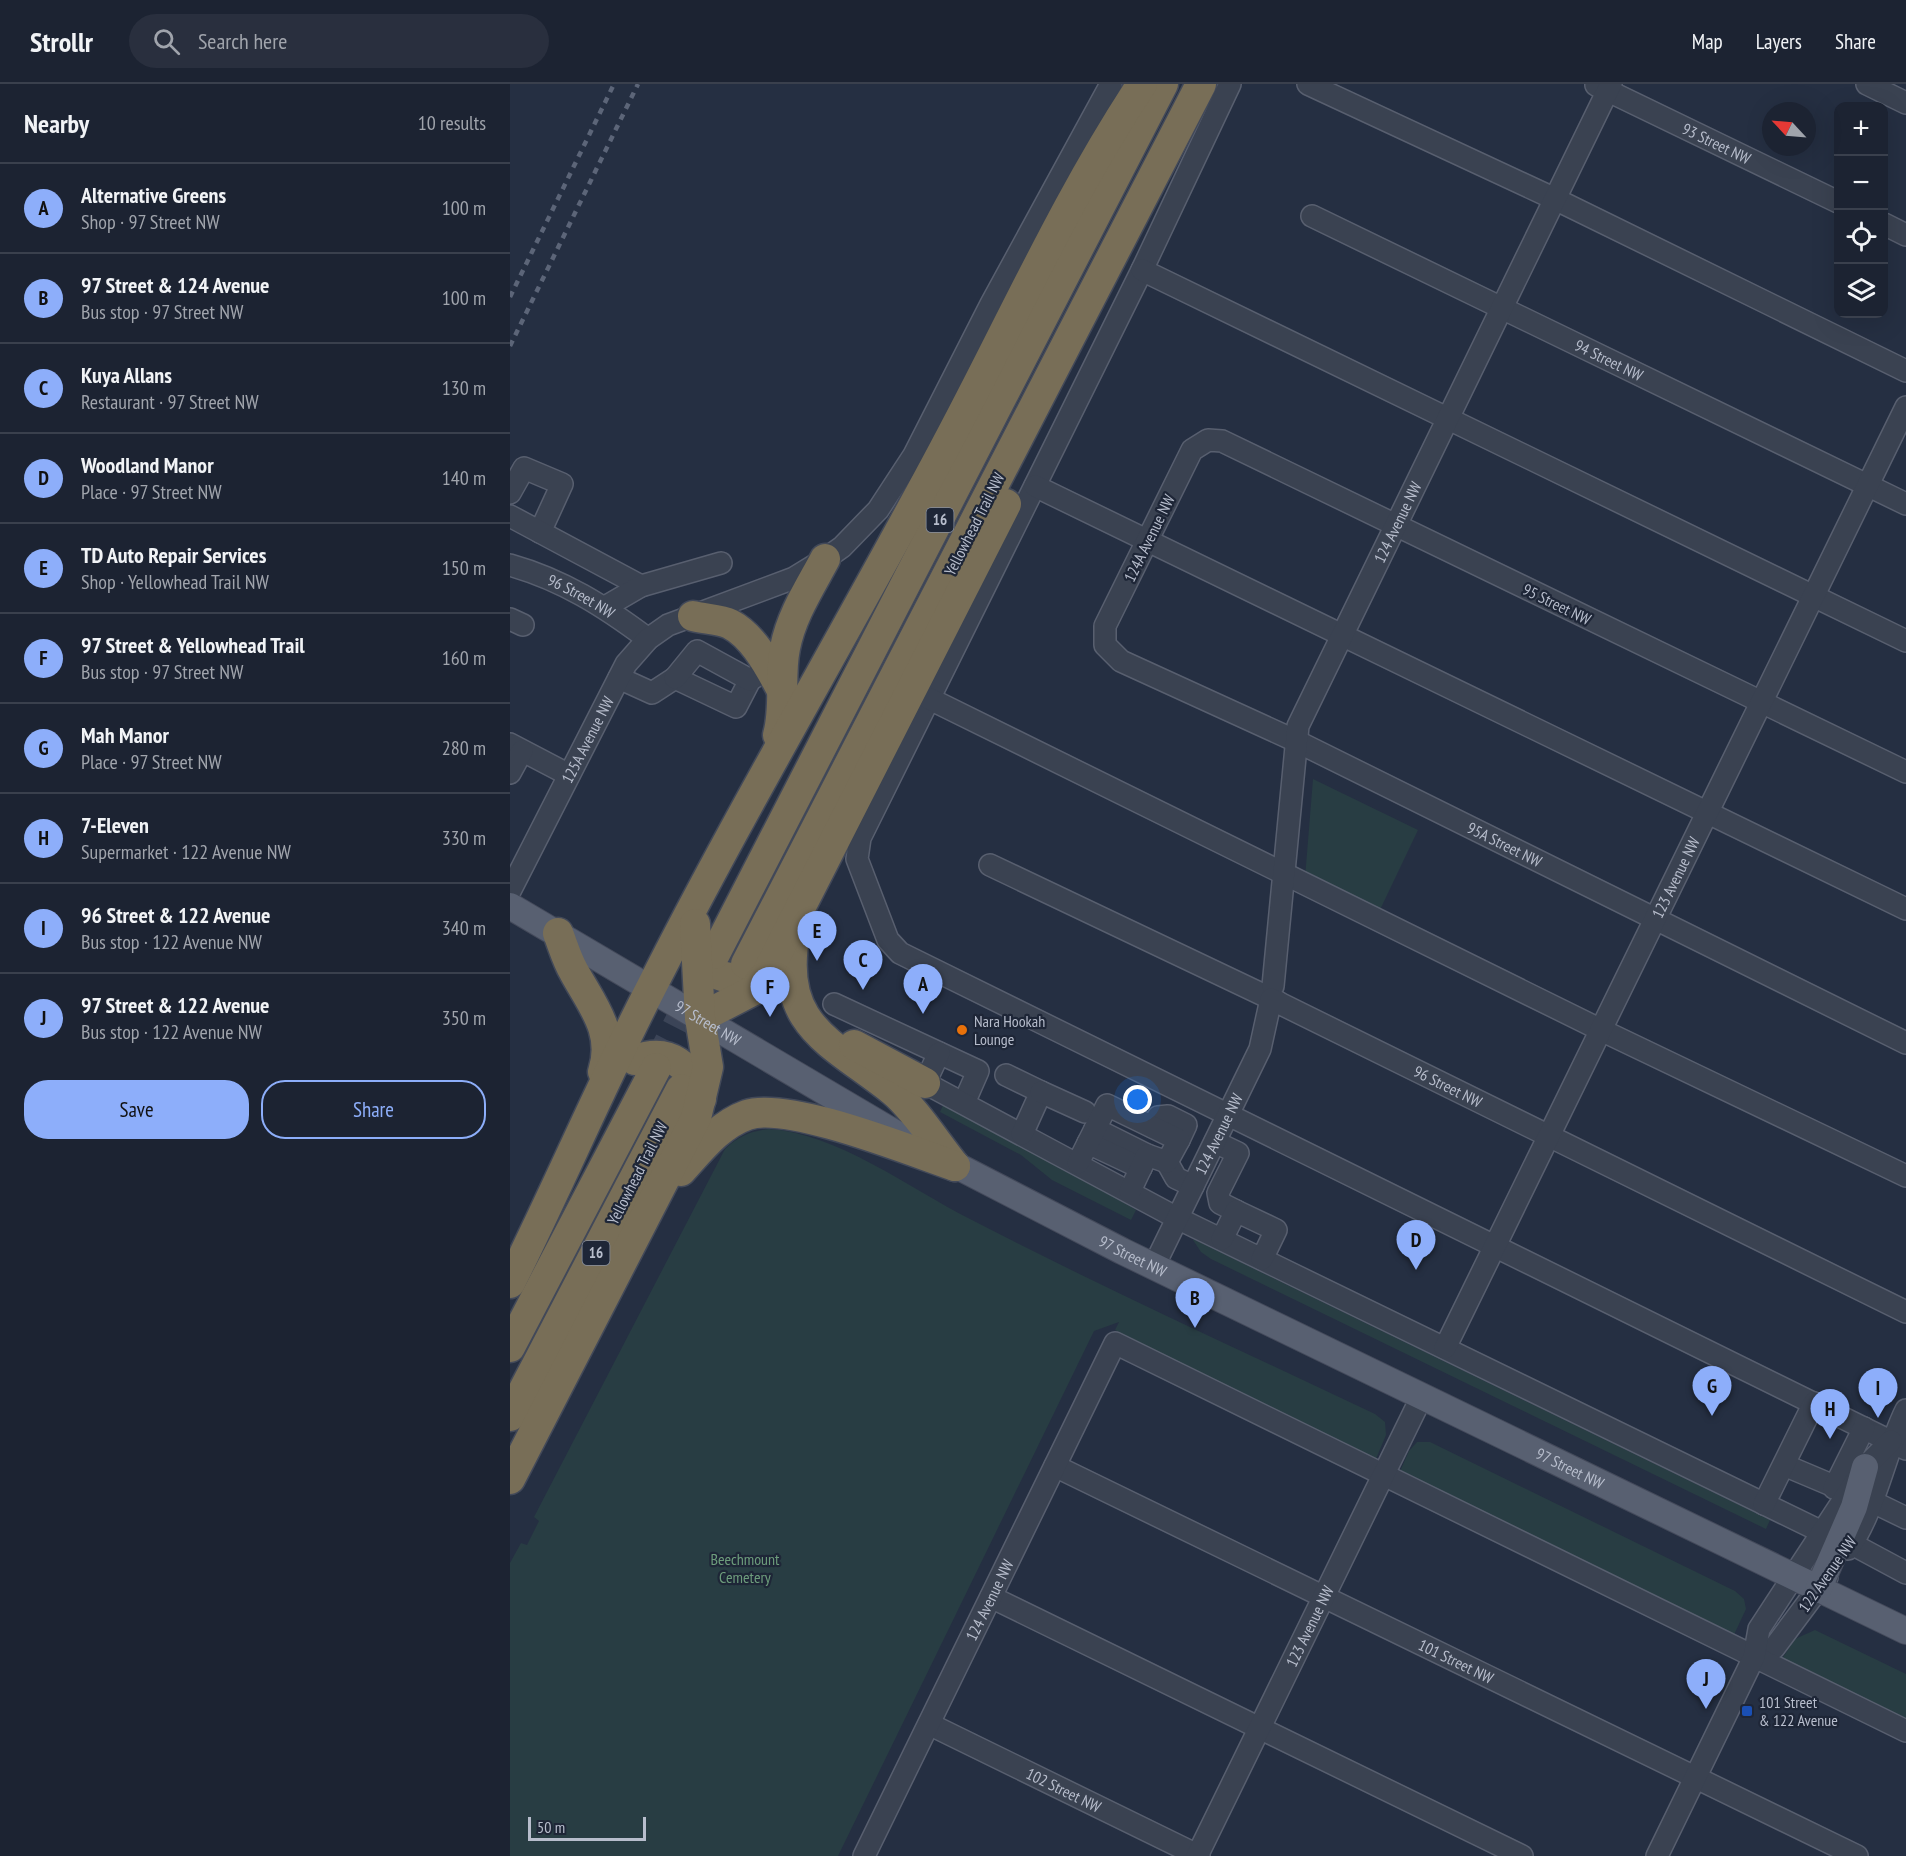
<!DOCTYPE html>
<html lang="en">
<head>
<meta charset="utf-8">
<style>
  body { margin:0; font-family:"PT Sans Narrow",sans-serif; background:#292f3e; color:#f1f3f6 }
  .controls { position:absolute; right:18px; top:18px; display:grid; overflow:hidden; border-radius:12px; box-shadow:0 6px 24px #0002 }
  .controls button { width:54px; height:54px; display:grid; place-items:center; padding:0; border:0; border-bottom:2px solid #3a404d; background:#1c2332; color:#f1f3f6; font:30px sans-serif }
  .compass { position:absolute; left:1252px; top:18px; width:54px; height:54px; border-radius:50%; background:#1c2332; box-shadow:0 6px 24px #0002; rotate:296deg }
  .scale { position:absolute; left:18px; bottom:15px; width:118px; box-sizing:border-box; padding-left:6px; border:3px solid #b7bdcc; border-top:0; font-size:16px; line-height:21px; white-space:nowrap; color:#b7bdcc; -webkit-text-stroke:4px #1e2637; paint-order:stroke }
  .you { position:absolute; left:628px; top:1016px; width:21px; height:21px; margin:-15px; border:4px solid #fff; border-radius:50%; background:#1a73e8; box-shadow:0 0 0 9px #1a73e833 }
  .badge { display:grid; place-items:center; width:39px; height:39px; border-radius:50%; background:#8daefa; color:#111; font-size:20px; font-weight:700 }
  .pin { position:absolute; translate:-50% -50px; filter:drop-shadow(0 2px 3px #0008) }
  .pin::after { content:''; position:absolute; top:32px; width:21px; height:18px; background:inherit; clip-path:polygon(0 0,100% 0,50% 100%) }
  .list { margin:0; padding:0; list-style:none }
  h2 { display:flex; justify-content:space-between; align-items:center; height:78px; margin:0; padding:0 24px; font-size:26px }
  h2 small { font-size:20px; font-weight:400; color:#a0a4ac }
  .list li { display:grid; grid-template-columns:39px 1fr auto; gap:18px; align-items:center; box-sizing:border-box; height:90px; padding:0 24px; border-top:2px solid #3a404d }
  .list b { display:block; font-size:22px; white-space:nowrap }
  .list p { margin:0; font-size:20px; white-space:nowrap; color:#a0a4ac }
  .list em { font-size:20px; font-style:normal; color:#a0a4ac }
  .actions { display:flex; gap:12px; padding:18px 24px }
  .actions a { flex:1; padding:14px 0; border:2px solid #8daefa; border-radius:24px; text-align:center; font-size:21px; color:#8daefa }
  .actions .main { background:#8daefa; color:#111 }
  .icon { flex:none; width:33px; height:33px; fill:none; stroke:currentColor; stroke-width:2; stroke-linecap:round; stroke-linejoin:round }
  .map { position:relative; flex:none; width:1396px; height:1772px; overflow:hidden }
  header { display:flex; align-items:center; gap:36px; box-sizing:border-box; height:84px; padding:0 30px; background:#1c2332; border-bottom:2px solid #3a404d }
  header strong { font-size:28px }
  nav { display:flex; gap:33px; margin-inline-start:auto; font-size:21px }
  .search { width:420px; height:54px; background:#292f3e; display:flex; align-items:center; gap:15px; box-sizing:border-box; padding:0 21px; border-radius:33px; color:#a0a4ac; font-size:22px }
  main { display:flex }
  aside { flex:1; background:#1c2332 }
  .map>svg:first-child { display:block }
  .green { fill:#283d43 }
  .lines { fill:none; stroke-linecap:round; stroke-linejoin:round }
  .highway-tunnel { stroke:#3b4457; stroke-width:30; stroke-dasharray:30 15; stroke-linecap:butt }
  .minor-casing { stroke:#585f6f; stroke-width:24 }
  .major-casing { stroke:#444a5b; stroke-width:28 }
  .highway-casing { stroke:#424959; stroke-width:33 }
  .minor { stroke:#3a4251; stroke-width:21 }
  .major { stroke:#586071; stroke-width:26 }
  .highway { stroke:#786e57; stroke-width:30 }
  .rail { stroke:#5c6578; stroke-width:4.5; stroke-dasharray:6 6; stroke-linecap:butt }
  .food-dot { fill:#e8710a; stroke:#1e2637; stroke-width:2 }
  .transit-dot { fill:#1a4fb4; stroke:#1e2637; stroke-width:2 }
  .labels { text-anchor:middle; stroke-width:4.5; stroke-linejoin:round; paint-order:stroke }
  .shield { fill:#1e2637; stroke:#89909f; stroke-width:1.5 }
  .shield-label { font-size:15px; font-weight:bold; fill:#b7bdcc }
  .street-label { font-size:16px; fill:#b7bdcc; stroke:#1e2637 }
  .poi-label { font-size:16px; fill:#b7bdcc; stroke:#1e2637; text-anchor:start }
  .park-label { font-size:16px; fill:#6d9d7c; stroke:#1e2637 }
</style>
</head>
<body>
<header>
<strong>Strollr</strong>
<div class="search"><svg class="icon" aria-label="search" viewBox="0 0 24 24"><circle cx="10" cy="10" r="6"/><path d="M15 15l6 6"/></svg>Search here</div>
<nav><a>Map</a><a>Layers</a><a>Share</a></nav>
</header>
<main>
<aside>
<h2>Nearby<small>10 results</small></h2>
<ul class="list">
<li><span class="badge">A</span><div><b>Alternative Greens</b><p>Shop · 97 Street NW</p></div><em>100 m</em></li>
<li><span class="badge">B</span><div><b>97 Street &amp; 124 Avenue</b><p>Bus stop · 97 Street NW</p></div><em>100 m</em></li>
<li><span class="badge">C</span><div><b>Kuya Allans</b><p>Restaurant · 97 Street NW</p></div><em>130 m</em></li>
<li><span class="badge">D</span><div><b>Woodland Manor</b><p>Place · 97 Street NW</p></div><em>140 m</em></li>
<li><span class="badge">E</span><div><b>TD Auto Repair Services</b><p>Shop · Yellowhead Trail NW</p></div><em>150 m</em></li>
<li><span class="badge">F</span><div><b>97 Street &amp; Yellowhead Trail</b><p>Bus stop · 97 Street NW</p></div><em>160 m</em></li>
<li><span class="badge">G</span><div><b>Mah Manor</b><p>Place · 97 Street NW</p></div><em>280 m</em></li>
<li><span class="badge">H</span><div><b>7-Eleven</b><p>Supermarket · 122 Avenue NW</p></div><em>330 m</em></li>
<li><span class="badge">I</span><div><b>96 Street &amp; 122 Avenue</b><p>Bus stop · 122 Avenue NW</p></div><em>340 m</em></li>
<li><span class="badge">J</span><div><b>97 Street &amp; 122 Avenue</b><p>Bus stop · 122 Avenue NW</p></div><em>350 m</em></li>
</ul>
<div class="actions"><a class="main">Save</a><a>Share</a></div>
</aside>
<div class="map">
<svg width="1396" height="1772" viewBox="0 0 1396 1772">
  <rect width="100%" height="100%" fill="#252f42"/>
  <g class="green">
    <polygon points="803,695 908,746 868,830 795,794"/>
    <polygon points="434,1019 527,1065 626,1126 621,1136 542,1096 511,1071 430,1028"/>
    <path d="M 259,1045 C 327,1049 399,1104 460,1135 C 593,1204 730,1266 865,1330 L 875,1338 L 876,1351 L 863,1382 L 624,1266 L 620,1254 L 605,1246 L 609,1238 L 584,1247 L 328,1772 L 0,1772 L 0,1479 L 11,1459 L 17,1461 L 29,1437 L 24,1433 L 215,1065 C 228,1052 241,1047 259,1045 Z"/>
    <polygon points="683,1156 685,1156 1260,1436 1256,1445 701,1175 691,1168"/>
    <polygon points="907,1358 920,1358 1225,1507 1234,1515 1236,1525 1222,1555 887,1394 899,1367"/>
    <polygon points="1305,1546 1396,1590 1396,1639 1270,1578 1285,1555"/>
  </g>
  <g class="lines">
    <polyline class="highway-tunnel" points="146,984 188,902"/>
    <g class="minor-casing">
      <g id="minor">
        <polyline points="720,0 632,186 350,754 347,775 378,856 390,869 1396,1365"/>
        <polyline points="798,0 1045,115 1396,287"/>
        <polyline points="1357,0 1396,19"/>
        <path id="s1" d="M 1086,1 L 1328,118"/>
        <path id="s2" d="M 802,132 L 1396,420"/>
        <polyline points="1374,140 1396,151"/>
        <polyline points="632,186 1396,557"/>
        <polyline points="525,402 1396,825"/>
        <polyline points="0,409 14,384 52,400 30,448"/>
        <polyline points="0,432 131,502"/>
        <path id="s3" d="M 0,481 C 53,496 94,522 138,555"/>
        <polyline points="95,523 131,502 211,479"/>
        <polyline points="0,535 13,541"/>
        <polyline points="109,594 142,609 165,594 226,623 240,596 259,584"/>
        <polyline points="165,594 187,567 240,596"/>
        <polyline points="418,614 1091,946 1396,1092"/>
        <polyline points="0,660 59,691"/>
        <path id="s4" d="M 1396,688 L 712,357 L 698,356 L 682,366 L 595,542 L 595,561 L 611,577 L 786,657 L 1396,959"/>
        <polyline points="0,689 12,667"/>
        <polyline points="480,781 768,918"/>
        <path id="s5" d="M 0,807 L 116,580 L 138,555 L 158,541 L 284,494 L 315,475 L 332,463 L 368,426 L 404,371 L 481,220 L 601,0"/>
        <path id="s6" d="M 763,902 L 788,642 L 1101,0"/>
        <polyline points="324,920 468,987 454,1019"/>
        <polyline points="429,969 415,999 667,1134 1312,1448"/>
        <polyline points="496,991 531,1008 512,1050"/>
        <polyline points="531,1008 575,1028"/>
        <polyline points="643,1043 648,1033 658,1032 676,1041 669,1056"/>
        <polyline points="585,1045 637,1071"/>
        <polyline points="705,1058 728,1069 708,1109 710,1119 726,1127"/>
        <polyline points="578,1059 631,1084"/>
        <polyline points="657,1078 666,1094 683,1102"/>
        <polyline points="568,1079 597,1021 669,1056 657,1078 637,1071 620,1107"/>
        <polyline points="712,1155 726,1127 766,1146 752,1175"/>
        <path id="s7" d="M 644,1182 L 750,965 L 761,915 L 1396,1228"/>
        <path id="s8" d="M 935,1264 L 1396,323"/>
        <polyline points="1274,1381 1338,1408"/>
        <path id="s9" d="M 545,1382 L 1347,1772"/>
        <polyline points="1324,1404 1354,1344"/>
        <polyline points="1361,1417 1396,1434"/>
        <polyline points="1254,1420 1304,1319"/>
        <polyline points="1342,1460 1396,1489"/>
        <path d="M 1338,1465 C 1365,1428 1375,1368 1396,1326"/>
        <polyline points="481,1513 1012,1772"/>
        <polyline points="1244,1573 1264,1564 1317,1493"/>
        <path id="s10" d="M 419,1640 L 689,1772"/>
        <path id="s11" d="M 354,1772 L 605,1259 L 1396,1647"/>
        <path id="s12" d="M 687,1772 L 912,1312"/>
        <polyline points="1147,1772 1244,1573 1249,1545 1355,1383 1381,1357"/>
      </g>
    </g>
    <g class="major-casing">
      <g id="major">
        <path id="s13" d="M 0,822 L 395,1055"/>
        <path id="s14" d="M 428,1072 L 612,1167 L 1396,1547"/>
        <polyline points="1308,1506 1344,1423 1355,1383"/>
      </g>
    </g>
    <g class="highway-casing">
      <g id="highway">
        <path d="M 183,532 C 194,535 210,535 220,540 C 245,553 260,585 273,608"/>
        <path d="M 268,651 C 276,622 269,593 275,564 C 281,532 300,503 315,475"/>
        <path d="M 48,849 C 53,862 57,876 64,888 C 82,921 106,948 93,988"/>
        <path d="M 285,849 C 267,942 322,958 383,1007 C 404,1024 427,1060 445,1082"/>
        <path d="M 187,868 C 204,900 232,901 258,879"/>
        <polyline points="205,870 653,0"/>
        <polyline points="236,880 691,0"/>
        <polyline points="190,934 246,905 256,891 496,420"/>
        <polyline points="344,961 415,999"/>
        <path d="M 125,976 C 160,963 182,982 191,1015"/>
        <path d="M 171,1087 C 191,1065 209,1041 237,1031 C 278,1017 401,1067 445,1082"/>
        <path d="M 0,1199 C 49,1101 91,1001 141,904 C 233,722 338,546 434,365 C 499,244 555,116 632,0"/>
        <polyline points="0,1263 146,984"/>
        <polyline points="0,1332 171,1005"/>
        <polyline points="0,1395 186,1034 198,983 190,934 185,840"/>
      </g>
    </g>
    <use href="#minor" class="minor"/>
    <use href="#major" class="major"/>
    <use href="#highway" class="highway"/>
    <g class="rail">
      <polyline points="0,213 104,0"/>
      <polyline points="0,262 128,0"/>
    </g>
  </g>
  <circle class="food-dot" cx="452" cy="946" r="6"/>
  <rect class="transit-dot" x="1231" y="1621" width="12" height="12" rx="3"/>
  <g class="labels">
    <g class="shield">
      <rect x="416.5" y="424" width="27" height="24" rx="4.5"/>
      <rect x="72.5" y="1157" width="27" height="24" rx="4.5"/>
    </g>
    <g class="shield-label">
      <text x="430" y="441">16</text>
      <text x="86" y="1174">16</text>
    </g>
    <g class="street-label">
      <text dy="6" stroke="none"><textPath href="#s1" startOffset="134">93 Street NW</textPath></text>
      <text dy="6" stroke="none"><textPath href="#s2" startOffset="330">94 Street NW</textPath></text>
      <text dy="6" stroke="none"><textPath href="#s6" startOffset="488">124 Avenue NW</textPath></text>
      <text transform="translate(464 440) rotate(-63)" y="6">Yellowhead Trail NW</text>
      <text transform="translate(639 454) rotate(-64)" y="6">124A Avenue NW</text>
      <text dy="6" stroke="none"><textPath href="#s3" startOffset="78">96 Street NW</textPath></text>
      <text transform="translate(1047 520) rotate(26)" y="6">95 Street NW</text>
      <text dy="6" stroke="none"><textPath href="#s5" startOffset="170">125A Avenue NW</textPath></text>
      <text dy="6" stroke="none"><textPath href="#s4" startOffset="1456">95A Street NW</textPath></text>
      <text dy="6" stroke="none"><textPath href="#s8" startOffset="524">123 Avenue NW</textPath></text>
      <text dy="6" stroke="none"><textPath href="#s13" startOffset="230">97 Street NW</textPath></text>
      <text dy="6" stroke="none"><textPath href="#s7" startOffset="490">96 Street NW</textPath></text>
      <text dy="6" stroke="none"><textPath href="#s7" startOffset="147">124 Avenue NW</textPath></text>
      <text transform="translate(127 1089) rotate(-63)" y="6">Yellowhead Trail NW</text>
      <text dy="6" stroke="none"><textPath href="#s14" startOffset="219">97 Street NW</textPath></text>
      <text dy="6" stroke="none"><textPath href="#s14" startOffset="705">97 Street NW</textPath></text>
      <text transform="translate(1317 1490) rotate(-55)" y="6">122 Avenue NW</text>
      <text dy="6" stroke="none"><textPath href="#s11" startOffset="285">124 Avenue NW</textPath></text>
      <text dy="6" stroke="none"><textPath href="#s12" startOffset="256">123 Avenue NW</textPath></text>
      <text dy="6" stroke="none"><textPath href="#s9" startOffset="446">101 Street NW</textPath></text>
      <text dy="6" stroke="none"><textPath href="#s10" startOffset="150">102 Street NW</textPath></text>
    </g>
    <g class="poi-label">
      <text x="464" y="943">Nara Hookah<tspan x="464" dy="18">Lounge</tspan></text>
      <text x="1249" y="1624">101 Street<tspan x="1249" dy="18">&amp; 122 Avenue</tspan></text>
    </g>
    <g class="park-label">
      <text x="235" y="1481">Beechmount<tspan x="235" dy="18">Cemetery</tspan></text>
    </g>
  </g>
</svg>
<div class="controls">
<button>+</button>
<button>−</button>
<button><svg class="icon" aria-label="locate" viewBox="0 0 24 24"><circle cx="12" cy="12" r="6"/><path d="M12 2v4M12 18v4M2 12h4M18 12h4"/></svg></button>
<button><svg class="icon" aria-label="layers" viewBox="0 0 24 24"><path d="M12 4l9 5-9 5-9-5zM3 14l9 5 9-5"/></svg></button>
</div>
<svg class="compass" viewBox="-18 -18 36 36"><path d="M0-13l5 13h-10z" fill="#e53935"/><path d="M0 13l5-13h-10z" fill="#a0a4ac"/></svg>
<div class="scale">50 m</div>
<div class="you"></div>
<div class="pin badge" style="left:413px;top:930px">A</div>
<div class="pin badge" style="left:685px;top:1244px">B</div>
<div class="pin badge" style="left:353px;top:906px">C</div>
<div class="pin badge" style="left:906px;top:1186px">D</div>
<div class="pin badge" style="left:307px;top:877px">E</div>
<div class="pin badge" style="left:260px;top:933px">F</div>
<div class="pin badge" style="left:1202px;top:1332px">G</div>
<div class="pin badge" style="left:1320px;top:1355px">H</div>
<div class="pin badge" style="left:1368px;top:1334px">I</div>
<div class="pin badge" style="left:1196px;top:1625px">J</div>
</div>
</main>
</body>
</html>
